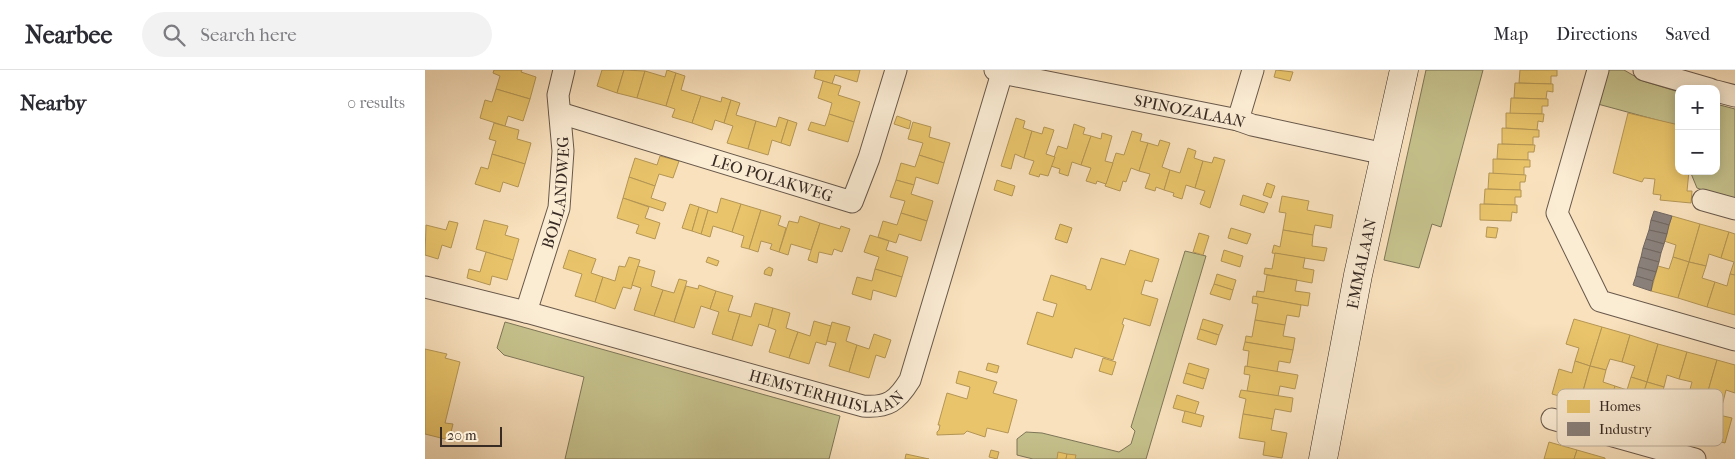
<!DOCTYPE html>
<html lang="en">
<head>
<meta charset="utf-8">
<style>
  body { margin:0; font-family:"IM FELL French Canon",serif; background:#f2f2f3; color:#2b2b33 }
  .controls { position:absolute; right:15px; top:15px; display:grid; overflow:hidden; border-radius:10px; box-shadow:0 2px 12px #0003 }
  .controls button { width:45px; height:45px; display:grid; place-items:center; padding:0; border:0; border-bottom:1px solid #e1e1e2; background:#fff; color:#2b2b33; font:25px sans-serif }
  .scale { position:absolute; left:15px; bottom:12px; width:62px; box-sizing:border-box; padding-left:5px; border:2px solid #382b24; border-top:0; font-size:14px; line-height:18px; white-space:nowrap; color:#382b24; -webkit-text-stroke:4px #fbecd4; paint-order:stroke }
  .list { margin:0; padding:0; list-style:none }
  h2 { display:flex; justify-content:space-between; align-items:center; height:65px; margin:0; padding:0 20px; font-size:21px }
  h2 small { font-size:16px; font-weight:400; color:#7c7c81 }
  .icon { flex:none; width:28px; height:28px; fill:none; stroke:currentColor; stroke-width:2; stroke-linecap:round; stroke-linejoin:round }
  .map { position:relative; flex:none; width:1310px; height:389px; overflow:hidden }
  header { display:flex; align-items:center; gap:30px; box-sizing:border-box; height:70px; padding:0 25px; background:#fff; border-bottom:1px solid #e1e1e2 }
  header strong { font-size:24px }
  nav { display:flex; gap:28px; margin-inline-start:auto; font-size:18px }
  .search { width:350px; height:45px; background:#f2f2f3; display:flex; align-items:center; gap:12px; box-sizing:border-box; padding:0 18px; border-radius:28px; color:#7c7c81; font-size:19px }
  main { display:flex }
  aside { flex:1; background:#fff }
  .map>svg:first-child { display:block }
  .green { fill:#c5c18c; stroke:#7e7658 }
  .homes { fill:#e9c46a; stroke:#b49655 }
  .industry { fill:#8a817c; stroke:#716762 }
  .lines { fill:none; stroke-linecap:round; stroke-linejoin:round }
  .minor-casing { stroke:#68584a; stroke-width:23 }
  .secondary-casing { stroke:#382b24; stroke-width:29 }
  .minor { stroke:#fbecd4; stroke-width:21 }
  .secondary { stroke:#fbecd4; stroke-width:28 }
  .labels { text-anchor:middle; stroke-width:5; stroke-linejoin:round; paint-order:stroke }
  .street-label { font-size:16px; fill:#382b24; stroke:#fbecd4 }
  .key { fill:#fbecd4; stroke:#c0b29f; stroke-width:1 }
  .key-label { font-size:14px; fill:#382b24 }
</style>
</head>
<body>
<header>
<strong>Nearbee</strong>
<div class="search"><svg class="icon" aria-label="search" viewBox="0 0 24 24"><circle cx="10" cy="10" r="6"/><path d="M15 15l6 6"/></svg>Search here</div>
<nav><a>Map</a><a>Directions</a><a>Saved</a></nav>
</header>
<main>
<aside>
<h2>Nearby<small>0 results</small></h2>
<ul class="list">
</ul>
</aside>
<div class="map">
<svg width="1310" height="389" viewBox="0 0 1310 389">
  <rect width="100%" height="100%" fill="#f9e1bd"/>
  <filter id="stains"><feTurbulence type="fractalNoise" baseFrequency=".004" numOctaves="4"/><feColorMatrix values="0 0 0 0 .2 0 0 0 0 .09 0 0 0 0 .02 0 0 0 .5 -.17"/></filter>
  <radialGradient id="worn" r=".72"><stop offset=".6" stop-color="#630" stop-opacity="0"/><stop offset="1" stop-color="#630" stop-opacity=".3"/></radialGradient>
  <g class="green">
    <polygon points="1001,0 1058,0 1016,157 1007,154 994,198 959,190"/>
    <polygon points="1180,0 1199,0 1218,11 1254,22 1254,56 1169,33"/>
    <polygon points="1291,34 1310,39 1310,131 1272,118 1265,101 1291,101"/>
    <polygon points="760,181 781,186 721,389 608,389 592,385 592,369 601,362 617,363 694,382 706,374 710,361 706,357"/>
    <polygon points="80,252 415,346 404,389 140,389 159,307 79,285 72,278"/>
  </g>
  <g class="homes">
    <polygon points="69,0 97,0 96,2 111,7 105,29 71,19 75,6 68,3"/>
    <polygon points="177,0 199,0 192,23 172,16"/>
    <polygon points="199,0 220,1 212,28 192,23"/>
    <polygon points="242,0 251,3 241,36 212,28 220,1 240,7"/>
    <polygon points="391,0 435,0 432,12 410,5 407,14 389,8"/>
    <polygon points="851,0 868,2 865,11 849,7"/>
    <polygon points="1095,0 1132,0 1132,6 1126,6 1126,14 1094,13"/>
    <polygon points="251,3 260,6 256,20 276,26 267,53 247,47 250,39 241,36"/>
    <polygon points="398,11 416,16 413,25 435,32 429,52 404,44 407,33 393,28"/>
    <polygon points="1090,13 1128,14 1128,22 1122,21 1121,29 1089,28"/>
    <polygon points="71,19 105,29 98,51 83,46 80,56 55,48 60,30 67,32"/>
    <polygon points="276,26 296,32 297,27 306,30 299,53 290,50 287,60 267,53"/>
    <polygon points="1086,28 1123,29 1123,36 1117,36 1117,44 1085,44"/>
    <polygon points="306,30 315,33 311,45 331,51 323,79 302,73 308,56 299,53"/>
    <polygon points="1081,43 1119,44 1118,52 1113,51 1112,60 1081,58"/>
    <polygon points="1203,43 1254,55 1254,89 1252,95 1254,96 1254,101 1264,101 1262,121 1267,121 1266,133 1235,130 1236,125 1228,124 1230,109 1219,108 1217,112 1188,103"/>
    <polygon points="404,44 429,52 423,72 383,60 386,52 400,56"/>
    <polygon points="472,46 486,51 484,59 469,54"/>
    <polygon points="354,47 363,50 356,73 347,70 343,85 323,79 331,51 351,57"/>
    <polygon points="591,48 600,51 598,58 607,61 599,88 590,84 586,99 576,96"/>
    <polygon points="363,50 372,53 365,76 356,73"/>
    <polygon points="488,52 506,57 504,67 525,73 519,93 494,85 498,73 483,69"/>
    <polygon points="69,53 94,60 92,69 106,73 100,94 67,84 71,71 64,69"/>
    <polygon points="649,54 660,58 658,64 666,66 656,95 647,92 643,106 634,103 635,99 626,96 633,76 642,79"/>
    <polygon points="619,57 629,60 621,84 630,87 623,106 615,104 614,107 604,104 609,91 599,88 607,61 617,64"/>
    <polygon points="1077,58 1114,60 1114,67 1108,67 1108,75 1077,74"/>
    <polygon points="707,61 717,64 715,71 723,73 714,101 706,98 701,112 698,111 695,121 680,116 691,83 699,85"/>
    <polygon points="677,63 687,66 680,91 688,93 681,114 672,111 671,114 661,111 666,98 656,95 666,66 676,69"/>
    <polygon points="735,70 745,73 737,97 745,100 739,120 731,117 730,121 720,118 725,104 714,101 723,73 733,76"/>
    <polygon points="1073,74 1110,75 1109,82 1103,82 1103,90 1072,89"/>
    <polygon points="763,78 771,81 769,88 778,91 770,118 761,115 757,129 748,126 749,123 739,120 745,100 755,103"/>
    <polygon points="67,84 100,94 93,117 78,112 75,122 50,114 56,97 63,99"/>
    <polygon points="494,85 519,93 513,114 491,107 489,115 471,110 476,93 490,97"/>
    <polygon points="235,86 254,91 248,108 234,104 230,116 204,107 210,88 232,95"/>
    <polygon points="789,87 800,90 785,138 775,134 780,121 770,118 778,91 787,93"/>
    <polygon points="1068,89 1105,90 1105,97 1099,97 1099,105 1068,104"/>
    <polygon points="1064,103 1101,105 1100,112 1095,112 1095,120 1063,119"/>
    <polygon points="204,107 230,116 226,128 241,133 238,141 198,128"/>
    <polygon points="471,110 489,115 486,124 508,131 502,151 476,143 480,131 465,127"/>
    <polygon points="572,110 590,116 587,126 569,120"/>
    <polygon points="842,113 850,116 846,128 838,125"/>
    <polygon points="1060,119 1096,120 1096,127 1090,127 1090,135 1059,134"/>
    <polygon points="818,125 843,133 839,143 815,135"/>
    <polygon points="857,126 884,131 882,140 908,145 906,158 890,155 888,165 858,160 861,143 854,142"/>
    <polygon points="198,128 224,137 220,148 235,153 230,169 211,163 214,155 192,148"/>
    <polygon points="296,128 316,134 307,162 288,156 285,167 276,164 283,140 292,143"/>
    <polygon points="265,134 274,137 267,161 257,158"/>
    <polygon points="316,134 336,140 324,179 316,177 319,166 307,162"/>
    <polygon points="1055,134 1092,135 1092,143 1087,142 1086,151 1055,150"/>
    <polygon points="274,137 283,140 276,164 267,161"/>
    <polygon points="336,140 356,146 353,155 361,158 354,182 345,179 347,174 336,171 333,182 324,179"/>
    <polygon points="476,143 502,151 496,171 474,164 471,173 453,167 458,151 472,155"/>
    <polygon points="375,146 395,153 386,180 366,174 363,185 354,182 364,151 373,153"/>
    <polygon points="1247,146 1275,154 1264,192 1248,187 1251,175 1239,171"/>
    <polygon points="59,150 83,156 80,165 94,169 88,190 51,179"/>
    <polygon points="24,151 33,153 26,178 17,175 13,189 0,185 1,155 21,160"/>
    <polygon points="395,153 415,159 416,156 425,159 417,182 409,179 407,185 394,182 392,193 383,190"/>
    <polygon points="635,154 647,158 642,173 630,169"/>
    <polygon points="1275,154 1304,162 1296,188 1284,184 1281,196 1264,192"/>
    <polygon points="1062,157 1073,158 1071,168 1061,167"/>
    <polygon points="806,158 826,164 822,174 803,168"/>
    <polygon points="858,160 888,165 887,176 902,178 899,191 847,183 849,175 855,177"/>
    <polygon points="1304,162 1310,164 1310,205 1305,204 1309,192 1296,188"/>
    <polygon points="774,163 784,166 778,185 768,182"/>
    <polygon points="445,165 464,171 461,180 483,187 477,207 450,199 454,187 439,182"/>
    <polygon points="144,180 171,189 166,203 178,207 170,232 150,226 157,204 138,198"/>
    <polygon points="705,180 734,189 727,212 720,210 716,224 733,229 725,256 699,248 697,254 699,255 688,290 650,278 647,288 602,274 612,242 628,247 632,234 618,230 626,205 661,216 661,219 666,220 676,188 700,195"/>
    <polygon points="799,180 818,186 815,197 796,191"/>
    <polygon points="61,182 88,190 82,210 67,206 65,215 42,208 44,199 55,202"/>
    <polygon points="850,183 880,188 878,198 889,200 887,213 839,204 840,198 847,199"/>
    <polygon points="204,187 215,190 206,219 198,217 190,239 170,232 178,207 190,211 194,196 200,197"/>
    <polygon points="283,187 294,191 292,196 281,192"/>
    <polygon points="1248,187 1264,192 1253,228 1226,221 1233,196 1244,199"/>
    <polygon points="1264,192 1281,196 1277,208 1290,212 1282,237 1253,228"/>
    <polygon points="213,196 230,201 226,216 238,220 229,246 209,240 216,218 207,215"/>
    <polygon points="344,197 348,199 346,206 339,204 340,200"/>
    <polygon points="450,199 477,207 471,227 448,220 446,230 427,224 432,207 447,211"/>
    <polygon points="792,204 811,210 808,220 789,214"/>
    <polygon points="1305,204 1310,205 1310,245 1282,237 1290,212 1302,216"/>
    <polygon points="842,205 872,210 870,221 885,223 883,236 831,227 832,221 839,222"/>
    <polygon points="254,209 262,211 249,252 229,246 238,220 249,223"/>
    <polygon points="789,214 808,220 805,230 785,224"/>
    <polygon points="274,215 291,221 285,239 276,236 269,258 249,252 261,216 273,219"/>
    <polygon points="291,221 308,226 303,241 315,244 307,270 287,264 294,242 285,239"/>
    <polygon points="828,226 876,235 874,247 862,245 860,255 830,250 833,234 827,233"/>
    <polygon points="330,233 348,238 343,257 334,254 327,276 307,270 315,244 326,247"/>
    <polygon points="348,238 365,243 361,258 373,262 364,288 344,282 351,260 343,257"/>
    <polygon points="778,249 798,255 794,265 775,259"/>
    <polygon points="1149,249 1177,257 1165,296 1150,291 1154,278 1141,274"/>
    <polygon points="830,250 860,255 858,266 870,268 868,280 820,272 821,266 827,267"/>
    <polygon points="389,251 406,256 401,275 391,272 384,294 364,288 373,262 385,266"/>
    <polygon points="407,252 425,257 421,271 432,275 424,302 404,296 411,273 402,271"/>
    <polygon points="1177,257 1205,265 1197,292 1185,289 1181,300 1165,296"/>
    <polygon points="775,259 794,265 791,275 772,269"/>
    <polygon points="449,264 466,270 460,288 451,285 444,308 424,302 432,275 444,279"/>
    <polygon points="1205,265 1233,274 1222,312 1206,307 1210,296 1197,292"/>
    <polygon points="820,272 868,280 865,293 854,291 852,302 822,297 824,281 818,280"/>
    <polygon points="1233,274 1262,282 1254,309 1242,305 1239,317 1222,312"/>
    <polygon points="0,279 22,284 20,288 35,292 20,353 28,354 24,370 0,364"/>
    <polygon points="1262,282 1292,290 1281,328 1264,323 1267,312 1254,309"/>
    <polygon points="678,288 691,292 687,305 674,301"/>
    <polygon points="1292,290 1310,295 1310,323 1301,320 1298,332 1281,328"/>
    <polygon points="1150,291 1165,296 1155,332 1127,324 1134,299 1147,303"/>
    <polygon points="563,293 574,296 572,303 561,300"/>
    <polygon points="764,293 784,299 781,309 761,303"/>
    <polygon points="820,296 873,305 870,319 855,316 853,326 822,321 825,305 819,304"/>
    <polygon points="1165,296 1181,300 1178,312 1190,316 1183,340 1155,332"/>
    <polygon points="534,301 572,312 568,323 592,330 583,363 562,358 560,367 542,361 539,364 512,365 512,362 514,360 515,355 513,355 522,323 542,329 545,317 531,313"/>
    <polygon points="761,303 781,309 778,319 758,313"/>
    <polygon points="1206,307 1222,312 1211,348 1183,340 1190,316 1202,320"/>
    <polygon points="1222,312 1239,317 1235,329 1247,332 1240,356 1211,348"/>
    <polygon points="816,320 868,328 866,342 850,339 848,349 818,344 821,329 814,327"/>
    <polygon points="752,325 774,332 770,344 748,338"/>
    <polygon points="1281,328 1298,332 1294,345 1307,348 1300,373 1270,365"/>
    <polygon points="760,341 779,346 776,357 757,352"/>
    <polygon points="818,344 848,349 846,360 862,363 857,388 838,385 840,372 814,368"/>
    <polygon points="1124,372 1152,380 1149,389 1119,389"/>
    <polygon points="566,380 574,382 572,389 564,387"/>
    <polygon points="1152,380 1180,388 1180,389 1149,389"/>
    <polygon points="633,382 642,384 641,389 632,389"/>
    <polygon points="481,384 504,389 480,389"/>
    <polygon points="642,384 651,385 650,389 641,389"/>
  </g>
  <g class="industry">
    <polygon points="1229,141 1247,146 1244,155 1226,150"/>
    <polygon points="1226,150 1244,155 1242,164 1224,160"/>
    <polygon points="1224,160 1242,164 1239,174 1221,169"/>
    <polygon points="1221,169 1239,174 1236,183 1218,178"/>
    <polygon points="1218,178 1236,183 1234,192 1216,187"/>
    <polygon points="1216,187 1234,192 1231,202 1213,197"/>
    <polygon points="1213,197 1231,202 1228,211 1211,206"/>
    <polygon points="1211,206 1228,211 1226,221 1208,215"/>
  </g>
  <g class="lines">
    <g class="minor-casing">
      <g id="minor">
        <path id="s1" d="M 570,0 L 577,3 L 813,50 L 827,55 L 960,84"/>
        <polyline points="1173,0 1132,143 1175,231 1310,270"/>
        <polyline points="1219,0 1285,19"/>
        <polyline points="1291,21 1310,26"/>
        <path id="s2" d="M 135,43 L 427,132 L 444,88 L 471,0"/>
        <polyline points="813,50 828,0"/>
        <polyline points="1278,130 1310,139"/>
        <path id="s3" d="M 0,217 L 101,242 L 438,336 C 463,338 472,331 485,310 L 577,3"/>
        <path id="s4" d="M 101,242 L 134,138 L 138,81 L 133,25 L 139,0"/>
        <polyline points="1127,349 1270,389"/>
      </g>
    </g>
    <g class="secondary-casing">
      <g id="secondary">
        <path id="s5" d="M 898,389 L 933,205 L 979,0"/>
      </g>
    </g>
    <use href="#minor" class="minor"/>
    <use href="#secondary" class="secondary"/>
  </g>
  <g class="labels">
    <g class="street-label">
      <text dy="6" stroke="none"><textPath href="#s1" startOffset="199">SPINOZALAAN</textPath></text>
      <text dy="6" stroke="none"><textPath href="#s2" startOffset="222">LEO POLAKWEG</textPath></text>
      <text dy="6" stroke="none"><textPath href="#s4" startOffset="124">BOLLANDWEG</textPath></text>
      <text dy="6" stroke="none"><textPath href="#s5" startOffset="199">EMMALAAN</textPath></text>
      <text dy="6" stroke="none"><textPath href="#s3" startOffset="416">HEMSTERHUISLAAN</textPath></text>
    </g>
  </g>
  <rect x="1132" y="319" width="166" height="57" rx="8" class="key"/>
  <rect x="1142" y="330" width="23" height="13" fill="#e9c46a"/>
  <rect x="1142" y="352" width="23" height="14" fill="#8a817c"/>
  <g class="key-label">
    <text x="1174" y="341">Homes</text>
    <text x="1174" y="364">Industry</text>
  </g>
  <rect width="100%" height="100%" filter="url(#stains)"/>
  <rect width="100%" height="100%" fill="url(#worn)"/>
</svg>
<div class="controls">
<button>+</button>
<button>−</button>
</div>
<div class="scale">20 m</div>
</div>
</main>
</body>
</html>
